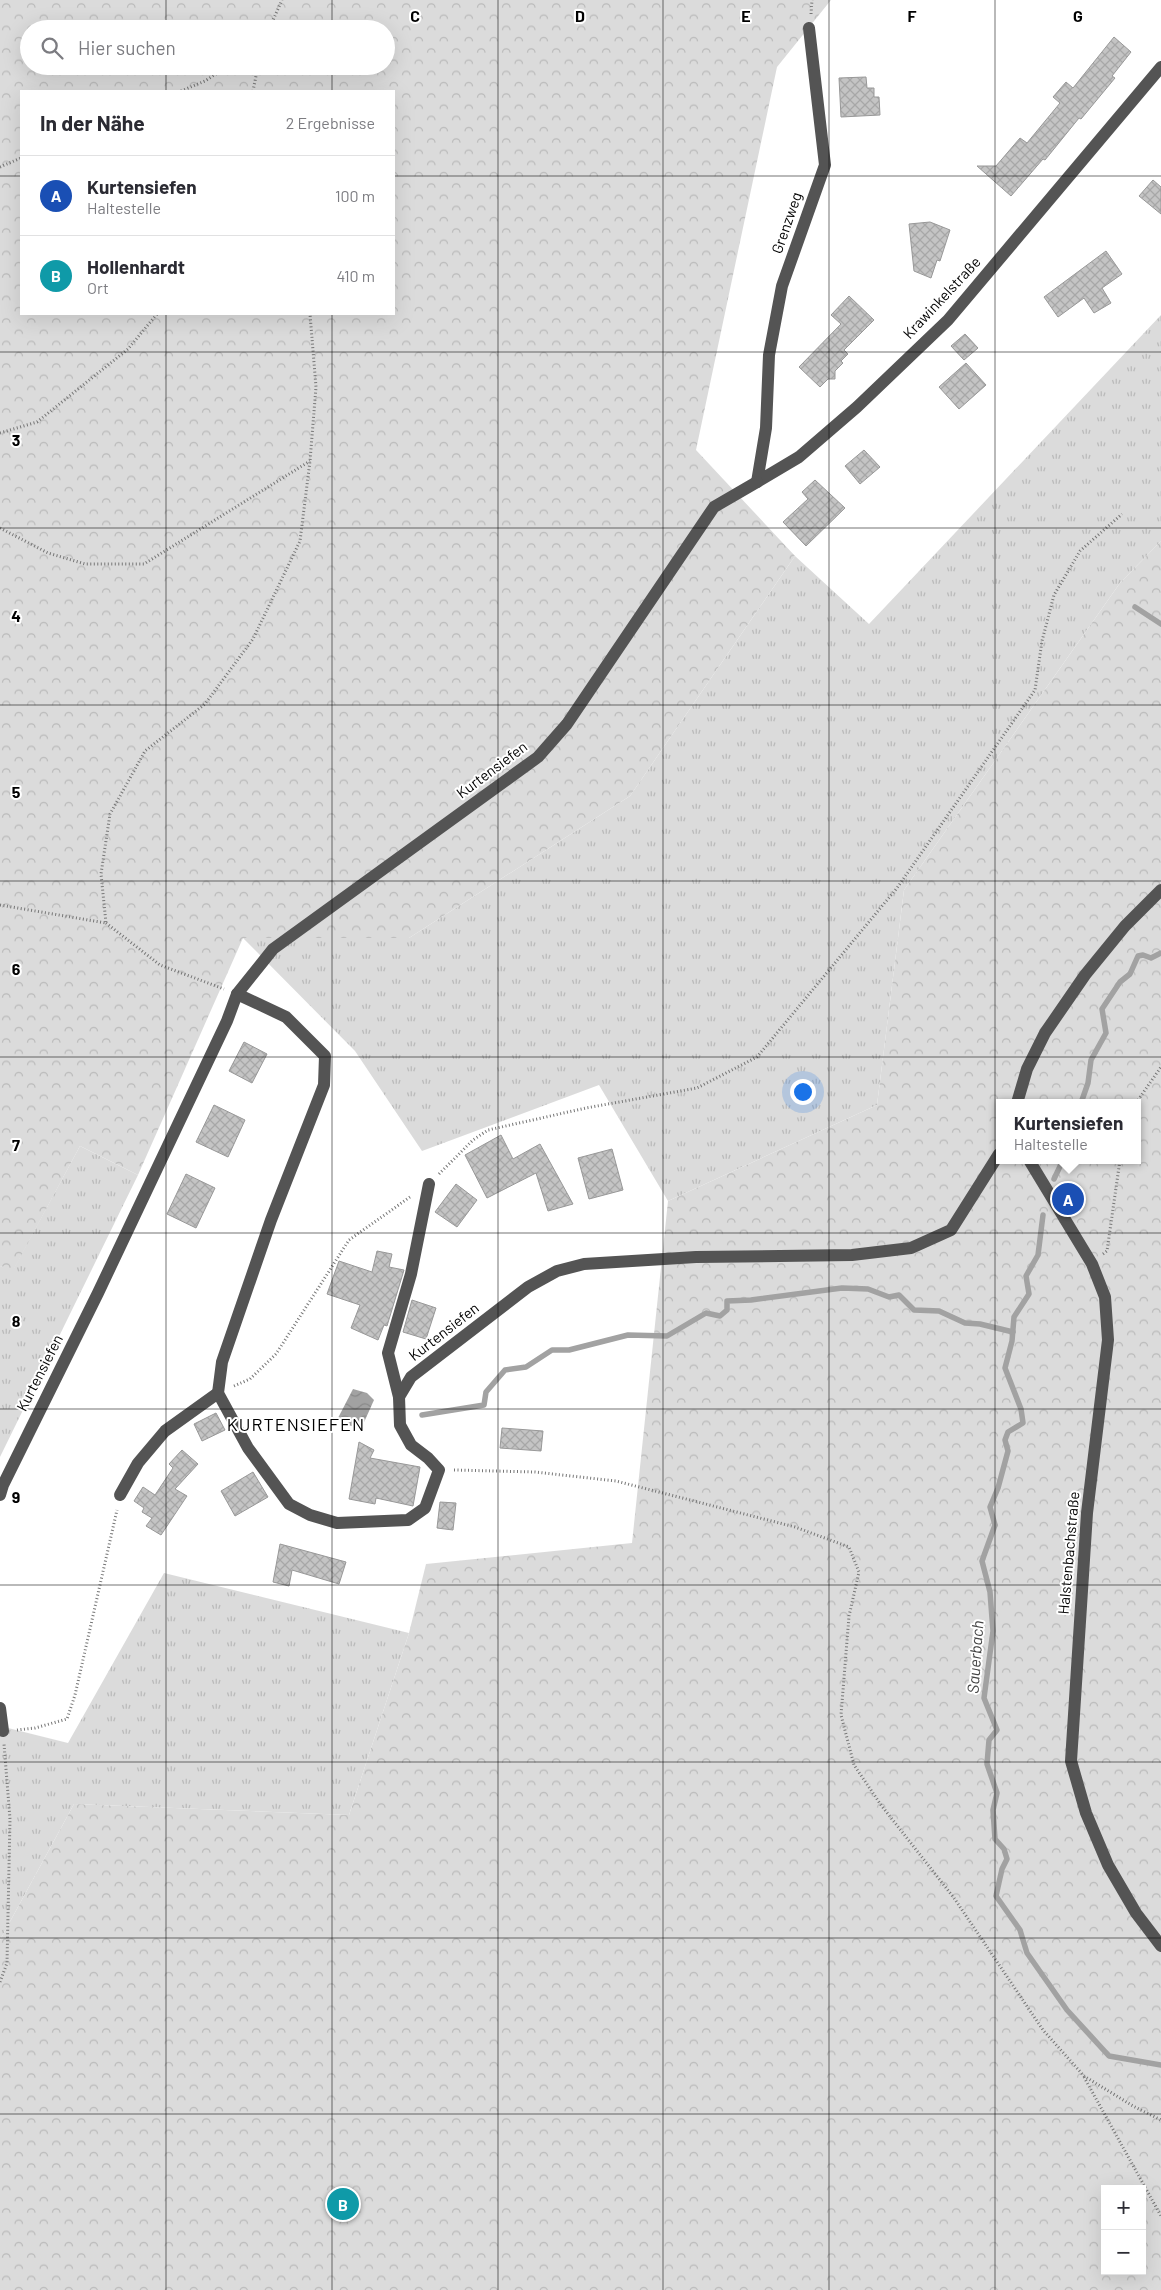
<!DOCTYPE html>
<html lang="de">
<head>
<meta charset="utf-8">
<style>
  body { margin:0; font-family:Barlow,sans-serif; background:#f2f2f3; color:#2b2b33 }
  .controls { position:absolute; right:15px; bottom:15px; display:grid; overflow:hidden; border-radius:0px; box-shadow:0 5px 20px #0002 }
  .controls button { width:45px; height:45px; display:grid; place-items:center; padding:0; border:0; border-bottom:1px solid #e1e1e2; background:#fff; color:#2b2b33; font:25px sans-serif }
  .you { position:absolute; left:802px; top:1091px; width:18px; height:18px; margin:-12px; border:4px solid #fff; border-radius:50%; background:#1a73e8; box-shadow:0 0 0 8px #1a73e833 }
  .badge { display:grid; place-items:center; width:32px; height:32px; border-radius:50%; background:#b45309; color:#fff; font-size:16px; font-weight:700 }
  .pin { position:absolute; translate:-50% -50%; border:2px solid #fff; box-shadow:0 1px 5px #0006 }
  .popup { position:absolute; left:996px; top:1099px; width:145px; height:65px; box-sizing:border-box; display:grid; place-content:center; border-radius:0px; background:#fff; filter:drop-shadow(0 1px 4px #0005); font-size:16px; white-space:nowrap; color:#7c7c81 }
  .popup b { font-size:19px; color:#2b2b33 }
  .popup::after { content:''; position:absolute; left:50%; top:100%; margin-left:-10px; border:10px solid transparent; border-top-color:#fff }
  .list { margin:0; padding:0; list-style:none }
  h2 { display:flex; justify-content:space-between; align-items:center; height:65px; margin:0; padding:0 20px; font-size:21px }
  h2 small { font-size:16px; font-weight:400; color:#7c7c81 }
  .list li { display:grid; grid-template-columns:32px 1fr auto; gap:15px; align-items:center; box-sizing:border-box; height:80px; padding:0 20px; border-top:1px solid #e1e1e2 }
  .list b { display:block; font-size:19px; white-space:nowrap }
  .list p { margin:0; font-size:16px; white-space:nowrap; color:#7c7c81 }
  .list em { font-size:16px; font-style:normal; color:#7c7c81 }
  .icon { flex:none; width:28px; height:28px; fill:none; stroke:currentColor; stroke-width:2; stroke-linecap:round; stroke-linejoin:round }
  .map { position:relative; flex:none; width:1161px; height:2290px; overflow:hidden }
  .search { position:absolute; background:#fff; box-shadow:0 5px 20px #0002; left:20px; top:20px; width:375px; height:55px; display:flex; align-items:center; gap:12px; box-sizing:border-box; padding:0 18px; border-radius:28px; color:#7c7c81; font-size:19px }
  .panel { position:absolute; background:#fff; box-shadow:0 5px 20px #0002; left:20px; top:90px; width:375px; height:225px; border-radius:0px }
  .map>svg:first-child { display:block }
  .grass { fill:url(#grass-tufts) }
  .forest { fill:url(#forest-crowns); fill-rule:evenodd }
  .water { fill:url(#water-waves) }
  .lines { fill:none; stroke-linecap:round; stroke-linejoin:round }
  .stream { stroke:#a2a2a2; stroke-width:5.5 }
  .building { fill:url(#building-cross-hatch); stroke:#989898 }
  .path { stroke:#767676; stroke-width:3; stroke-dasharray:1 2.5; stroke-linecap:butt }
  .minor { stroke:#545454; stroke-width:12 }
  .grid { fill:none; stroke:#000; stroke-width:1; stroke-opacity:0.55 }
  .labels { text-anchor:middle; stroke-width:4; stroke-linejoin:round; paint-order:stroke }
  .street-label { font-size:15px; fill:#000; stroke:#fff }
  .water-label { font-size:16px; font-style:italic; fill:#434343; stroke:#fff }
  .quarter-label { font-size:18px; letter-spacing:1px; fill:#000; stroke:#fff }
  .grid-label { font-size:16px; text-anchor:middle; font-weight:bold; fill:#000; stroke:#fff; stroke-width:4; stroke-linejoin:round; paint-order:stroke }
</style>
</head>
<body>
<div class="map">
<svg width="1161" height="2290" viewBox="0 0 1161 2290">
  <defs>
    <pattern id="grass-tufts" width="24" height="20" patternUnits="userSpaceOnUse" patternTransform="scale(1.25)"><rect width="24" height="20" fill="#dbdbdb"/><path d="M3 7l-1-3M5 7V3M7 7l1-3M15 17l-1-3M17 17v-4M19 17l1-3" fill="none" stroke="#bababa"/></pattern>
    <pattern id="forest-crowns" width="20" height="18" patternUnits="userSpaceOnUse" patternTransform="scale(1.25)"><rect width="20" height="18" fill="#dbdbdb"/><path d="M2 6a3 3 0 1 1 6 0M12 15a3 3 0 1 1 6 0" fill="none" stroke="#bababa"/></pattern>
    <pattern id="water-waves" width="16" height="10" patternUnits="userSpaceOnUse" patternTransform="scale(1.25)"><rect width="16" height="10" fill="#a2a2a2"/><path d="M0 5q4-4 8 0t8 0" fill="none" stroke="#8a8a8a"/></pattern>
    <pattern id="building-cross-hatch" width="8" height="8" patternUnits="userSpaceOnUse" patternTransform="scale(1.25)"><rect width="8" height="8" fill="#c4c4c4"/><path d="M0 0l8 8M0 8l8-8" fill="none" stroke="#a7a7a7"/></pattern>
  </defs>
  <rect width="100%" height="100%" fill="#fff"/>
  <g class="grass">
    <polygon points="1161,315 1161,541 1120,583 904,890 877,1105 668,1201 599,1085 422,1151 355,1051 243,938 409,938 630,796 795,556 869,624"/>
    <polygon points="80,1146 138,1175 0,1457 0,1266 14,1268"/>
    <polygon points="164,1573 409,1633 349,1815 74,1804 0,1940 0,1726 68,1743"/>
  </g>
  <g class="forest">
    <path d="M 0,0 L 831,0 L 777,67 L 696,450 L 795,556 L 630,796 L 409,938 L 243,938 L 138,1175 L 80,1146 L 14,1269 L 0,1266 ZM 29,29 L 386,29 L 386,66 L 29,66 ZM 21,91 L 394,91 L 394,314 L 21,314 Z"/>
    <path d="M 1161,541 L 1161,2290 L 0,2290 L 0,1940 L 74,1804 L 349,1815 L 409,1633 L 426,1564 L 632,1543 L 668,1201 L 877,1105 L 904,890 L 1120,583 ZM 999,1103 L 1137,1103 L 1137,1160 L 999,1160 ZM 1105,2189 L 1142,2189 L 1142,2271 L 1105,2271 Z"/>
  </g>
  <polygon class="water" points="353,1389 367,1393 374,1400 361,1429 342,1423 338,1418"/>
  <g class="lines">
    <g class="stream">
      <polyline points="1135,607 1161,624"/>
      <polyline points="1081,1103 1088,1083 1091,1060 1106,1033 1102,1009 1120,982 1130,974 1138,956 1143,955 1151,958 1161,953"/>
      <polyline points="1054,1179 1063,1160"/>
      <polyline points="1043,1215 1038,1255 1026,1276 1029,1294 1014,1317 1012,1341 1005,1368 1021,1409 1023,1423 1008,1432 1005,1440 1008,1451 998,1488 990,1507 995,1525 982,1561 990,1592 993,1631 984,1698 997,1730 989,1740 987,1764 997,1793 993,1810 995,1839 1004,1849 1007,1859 1002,1869 996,1896 1020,1930 1027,1953 1067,2010 1109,2056 1161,2065"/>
      <polyline points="422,1415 484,1405 486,1392 505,1370 526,1367 552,1350 569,1350 628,1335 667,1336 706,1313 720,1316 727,1310 727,1301 751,1300 842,1288 868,1289 889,1297 899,1295 914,1310 939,1311 965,1323 980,1324 1013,1332"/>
    </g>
  </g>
  <g class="building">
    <polygon points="1114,37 1131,52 1112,76 1115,78 1081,119 1079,118 1045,160 1043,159 1011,196 977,166 996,166 1020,138 1027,143 1060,103 1053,97 1066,82 1073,88"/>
    <polygon points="866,77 867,88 874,88 874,97 879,97 880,115 841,117 839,78"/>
    <polygon points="1153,180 1161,187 1161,214 1139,196"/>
    <polygon points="930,222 950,230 940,261 937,260 931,278 914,271 909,224"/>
    <polygon points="1106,251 1122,274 1102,288 1111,303 1094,313 1084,298 1058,317 1044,297"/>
    <polygon points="849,296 874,320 844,350 848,354 841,361 843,363 835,371 835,379 828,379 820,387 799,367 841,324 831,315"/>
    <polygon points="965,334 978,348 964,360 951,346"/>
    <polygon points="966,363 986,385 959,409 939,387"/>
    <polygon points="864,450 880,467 860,484 845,466"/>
    <polygon points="815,480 845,508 806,546 783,522 808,499 802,492"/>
    <polygon points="244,1042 267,1054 252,1083 229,1071"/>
    <polygon points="214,1105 245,1120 228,1157 196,1142"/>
    <polygon points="501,1135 513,1159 540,1144 573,1204 548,1211 536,1173 487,1198 465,1155"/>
    <polygon points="612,1149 623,1190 589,1199 578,1158"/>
    <polygon points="186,1174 215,1188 196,1228 167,1214"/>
    <polygon points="456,1184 477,1200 457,1227 435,1212"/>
    <polygon points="377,1251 392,1254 389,1267 404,1270 387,1326 384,1325 378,1340 351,1328 360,1305 327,1294 339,1261 372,1272"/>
    <polygon points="412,1300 436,1308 426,1339 403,1332"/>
    <polygon points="216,1413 225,1430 202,1441 194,1424"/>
    <polygon points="502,1428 543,1431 541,1451 500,1448"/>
    <polygon points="359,1442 374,1450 370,1458 420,1467 413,1506 376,1498 375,1504 349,1499"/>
    <polygon points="182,1450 198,1464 175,1489 187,1496 161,1535 146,1526 152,1518 142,1512 144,1508 134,1501 143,1487 155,1495 173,1468 169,1464"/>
    <polygon points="253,1472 268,1497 235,1516 221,1491"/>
    <polygon points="440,1502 456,1503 453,1530 437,1528"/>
    <polygon points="280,1544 346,1562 339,1584 292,1570 289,1586 273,1582"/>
  </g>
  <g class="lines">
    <g class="path">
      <polyline points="811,14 812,0"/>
      <polyline points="269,29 282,0"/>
      <polyline points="181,91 205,81 228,66"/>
      <polyline points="253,91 258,66"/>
      <polyline points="0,167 21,158"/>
      <polyline points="0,433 37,422 128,349 157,314"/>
      <polyline points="0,528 48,553 85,564 144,564 310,461"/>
      <polyline points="0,905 106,923 101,874 110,814 145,751 205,704 253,639 300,541 310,461 316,387 310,314"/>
      <polyline points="106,923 160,965 224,989"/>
      <polyline points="1136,1103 1161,1067"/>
      <polyline points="439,1174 473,1140 488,1130 586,1108 697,1088 757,1057 897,888 1035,690 1042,641 1054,595 1080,551 1122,514"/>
      <polyline points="1103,1254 1107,1251 1120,1160"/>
      <polyline points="234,1386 250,1379 276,1354 349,1240 410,1197"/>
      <polyline points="454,1470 535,1472 616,1481 795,1527 849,1547 859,1572 849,1616 841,1715 854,1765 881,1805 954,1898 1043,2030 1084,2076 1133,2106 1161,2120"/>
      <polyline points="17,1730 35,1728 67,1719 75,1695 117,1510"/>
      <polyline points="0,1982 7,1963 10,1819 4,1744"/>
      <polyline points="1084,2077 1161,2216"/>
    </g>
    <g class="minor">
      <polyline points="809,28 825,165 782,286 769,355 766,428 757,482 799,457 857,407 948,320 1161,67"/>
      <polyline points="237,994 286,1017 325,1056 324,1085 271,1220 222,1362 218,1393 248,1448 289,1504 310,1515 337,1523 408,1520 425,1508 439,1470 428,1458 411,1445 400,1425 399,1397 411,1377 528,1287 557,1271 584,1264 696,1257 852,1255 911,1248 951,1230 999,1154"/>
      <polyline points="1017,1103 1027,1069 1045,1033 1085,975 1125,926 1161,890"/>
      <polyline points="1029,1160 1092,1264 1105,1297 1108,1340 1087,1513 1071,1761 1086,1813 1108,1865 1136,1913 1161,1946"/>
      <polyline points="399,1397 388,1353 411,1274 429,1184"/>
      <polyline points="0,1495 3,1485 98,1293 227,1021 237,994 273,949 538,757 567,724 714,507 757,482"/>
      <polyline points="120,1495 138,1463 165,1431 218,1393"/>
      <polyline points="0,1708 3,1731"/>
    </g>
  </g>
  <path class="grid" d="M 166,0 L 166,29M 332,0 L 332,29M 498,0 L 498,2290M 663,0 L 663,2290M 829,0 L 829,2290M 995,0 L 995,2290M 166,66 L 166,91M 332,66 L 332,91M 0,176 L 21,176M 394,176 L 1161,176M 166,314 L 166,2290M 332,314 L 332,2290M 0,352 L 1161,352M 0,528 L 1161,528M 0,705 L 1161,705M 0,881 L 1161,881M 0,1057 L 1161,1057M 0,1233 L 1161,1233M 0,1409 L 1161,1409M 0,1585 L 1161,1585M 0,1762 L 1161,1762M 0,1938 L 1161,1938M 0,2114 L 1161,2114"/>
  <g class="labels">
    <g class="street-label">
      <text transform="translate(787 223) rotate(-71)" y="5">Grenzweg</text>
      <text transform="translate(942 298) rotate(-47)" y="5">Krawinkelstraße</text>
      <text transform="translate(492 770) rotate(-37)" y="5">Kurtensiefen</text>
      <text transform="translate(444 1332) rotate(-38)" y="5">Kurtensiefen</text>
      <text transform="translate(40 1373) rotate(-63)" y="5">Kurtensiefen</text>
      <text transform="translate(1069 1553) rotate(-85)" y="5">Halstenbachstraße</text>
    </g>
    <g class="water-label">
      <text transform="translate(975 1657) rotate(-86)" y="6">Sauerbach</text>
    </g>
    <g class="quarter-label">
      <text x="296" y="1431">KURTENSIEFEN</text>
    </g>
  </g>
  <g class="grid-label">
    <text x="415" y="22">C</text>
    <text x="580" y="22">D</text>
    <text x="746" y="22">E</text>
    <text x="912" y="22">F</text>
    <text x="1078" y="22">G</text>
    <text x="16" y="446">3</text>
    <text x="16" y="622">4</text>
    <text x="16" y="798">5</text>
    <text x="16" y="975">6</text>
    <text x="16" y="1151">7</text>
    <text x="16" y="1327">8</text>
    <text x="16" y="1503">9</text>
  </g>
</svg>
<div class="controls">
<button>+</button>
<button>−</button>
</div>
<div class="you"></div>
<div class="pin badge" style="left:1068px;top:1199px;background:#1a4fb4">A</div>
<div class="popup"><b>Kurtensiefen</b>Haltestelle</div>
<div class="pin badge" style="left:343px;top:2204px;background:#0f9aa8">B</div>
<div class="search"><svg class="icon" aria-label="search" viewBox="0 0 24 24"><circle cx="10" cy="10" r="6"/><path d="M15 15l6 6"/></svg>Hier suchen</div>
<section class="panel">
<h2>In der Nähe<small>2 Ergebnisse</small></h2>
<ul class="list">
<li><span class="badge" style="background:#1a4fb4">A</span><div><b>Kurtensiefen</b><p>Haltestelle</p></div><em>100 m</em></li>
<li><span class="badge" style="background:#0f9aa8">B</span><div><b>Hollenhardt</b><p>Ort</p></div><em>410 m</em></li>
</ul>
</section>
</div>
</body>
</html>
